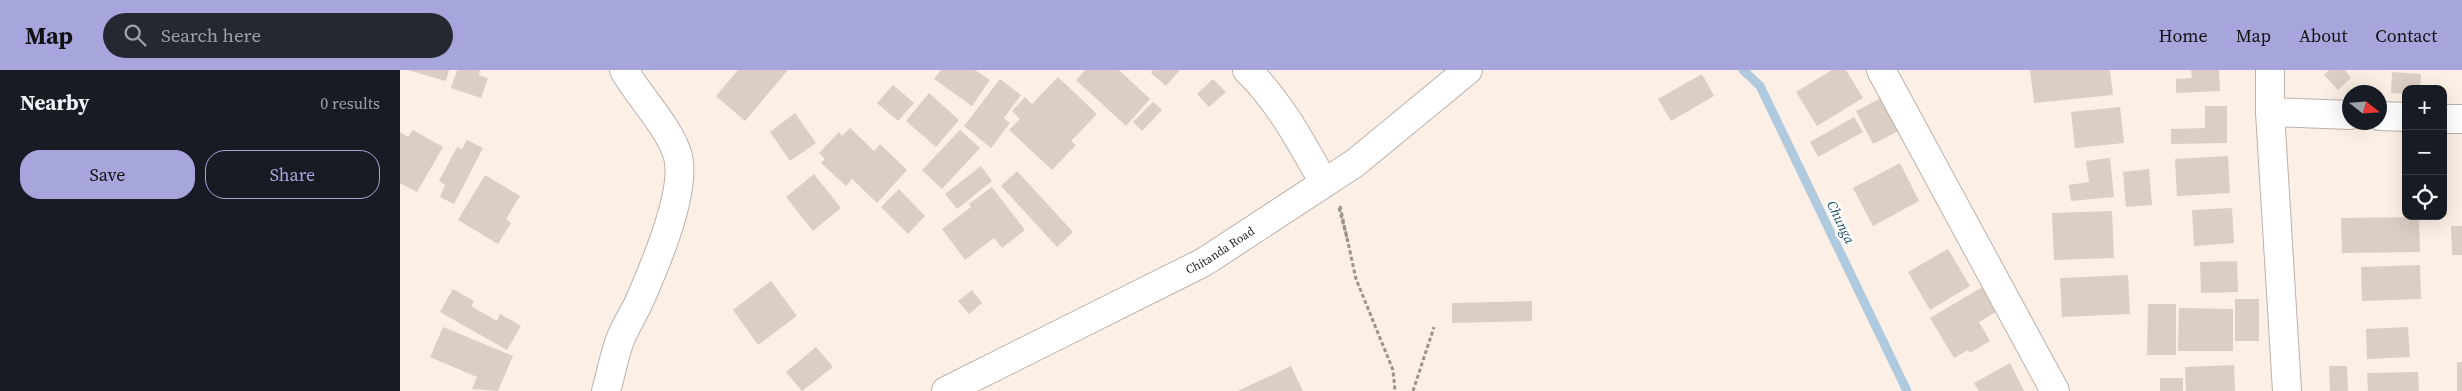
<!DOCTYPE html>
<html lang="en">
<head>
<meta charset="utf-8">
<style>
  body { margin:0; font-family:"Source Serif 4",serif; background:#242831; color:#f1f3f6 }
  .controls { position:absolute; right:15px; top:15px; display:grid; overflow:hidden; border-radius:10px; box-shadow:0 5px 20px #0002 }
  .controls button { width:45px; height:45px; display:grid; place-items:center; padding:0; border:0; border-bottom:1px solid #363941; background:#171b24; color:#f1f3f6; font:25px sans-serif }
  .compass { position:absolute; left:1942px; top:15px; width:45px; height:45px; border-radius:50%; background:#171b24; box-shadow:0 5px 20px #0002; rotate:107deg }
  .list { margin:0; padding:0; list-style:none }
  h2 { display:flex; justify-content:space-between; align-items:center; height:65px; margin:0; padding:0 20px; font-size:21px }
  h2 small { font-size:16px; font-weight:400; color:#9ea1a6 }
  .actions { display:flex; gap:10px; padding:15px 20px }
  .actions a { flex:1; padding:11px 0; border:1px solid #a6a6dd; border-radius:20px; text-align:center; font-size:18px; color:#a6a6dd }
  .actions .main { background:#a6a6dd; color:#111 }
  .icon { flex:none; width:28px; height:28px; fill:none; stroke:currentColor; stroke-width:2; stroke-linecap:round; stroke-linejoin:round }
  .map { position:relative; flex:none; width:2062px; height:321px; overflow:hidden }
  header { display:flex; align-items:center; gap:30px; box-sizing:border-box; height:70px; padding:0 25px; background:#a6a6dd; color:#111 }
  header strong { font-size:24px }
  nav { display:flex; gap:28px; margin-inline-start:auto; font-size:18px }
  .search { width:350px; height:45px; background:#242831; display:flex; align-items:center; gap:12px; box-sizing:border-box; padding:0 18px; border-radius:28px; color:#9ea1a6; font-size:19px }
  main { display:flex }
  aside { flex:1; background:#171b24 }
  .map>svg:first-child { display:block }
  .lines { fill:none; stroke-linecap:round; stroke-linejoin:round }
  .stream { stroke:#afcadf; stroke-width:9 }
  .building { fill:#dbcec5 }
  .minor-casing { stroke:#bdb1a9; stroke-width:30 }
  .path { stroke:#9c948c; stroke-width:3; stroke-dasharray:4 2.5; stroke-linecap:butt }
  .minor { stroke:#fff; stroke-width:28 }
  .labels { text-anchor:middle; stroke-width:5; stroke-linejoin:round; paint-order:stroke }
  .street-label { font-size:12px; fill:#2a2622; stroke:#fff }
  .water-label { font-size:14px; font-style:italic; fill:#204e6c; stroke:#fff }
</style>
</head>
<body>
<header>
<strong>Map</strong>
<div class="search"><svg class="icon" aria-label="search" viewBox="0 0 24 24"><circle cx="10" cy="10" r="6"/><path d="M15 15l6 6"/></svg>Search here</div>
<nav><a>Home</a><a>Map</a><a>About</a><a>Contact</a></nav>
</header>
<main>
<aside>
<h2>Nearby<small>0 results</small></h2>
<ul class="list">
</ul>
<div class="actions"><a class="main">Save</a><a>Share</a></div>
</aside>
<div class="map">
<svg width="2062" height="321" viewBox="0 0 2062 321">
  <rect width="100%" height="100%" fill="#fcefe5"/>
  <g class="lines">
    <polyline class="stream" points="1343,0 1360,16 1507,321"/>
  </g>
  <g class="building">
    <polygon points="8,0 49,0 46,11"/>
    <polygon points="57,0 80,0 79,5 88,8 81,28 51,18"/>
    <polygon points="338,0 388,0 345,51 316,26"/>
    <polygon points="541,0 575,0 590,10 572,36 534,9"/>
    <polygon points="685,0 719,0 750,29 726,56 676,10"/>
    <polygon points="753,0 780,0 766,16 751,3"/>
    <polygon points="1432,0 1446,0 1463,28 1417,56 1396,22"/>
    <polygon points="1630,0 1710,0 1713,25 1634,33"/>
    <polygon points="1791,0 1819,0 1820,21 1776,23 1776,9 1792,8"/>
    <polygon points="1929,0 1945,0 1951,8 1938,20 1924,5"/>
    <polygon points="1992,2 2021,4 2020,19 2006,19 2006,24 1991,23"/>
    <polygon points="1302,4 1314,26 1271,51 1258,29"/>
    <polygon points="658,7 697,44 671,71 676,75 652,100 609,60 620,49 612,41 625,27 632,34"/>
    <polygon points="600,9 621,25 604,48 610,53 591,78 564,56"/>
    <polygon points="813,9 826,22 809,37 797,24"/>
    <polygon points="493,15 514,33 498,51 477,33"/>
    <polygon points="529,23 559,50 536,77 506,51"/>
    <polygon points="1485,26 1502,59 1473,74 1456,41"/>
    <polygon points="753,32 762,40 742,61 733,52"/>
    <polygon points="1805,36 1827,36 1827,73 1771,74 1771,59 1805,58"/>
    <polygon points="1720,37 1724,73 1675,78 1671,42"/>
    <polygon points="395,43 416,73 390,91 370,62"/>
    <polygon points="1454,47 1463,62 1418,87 1410,72"/>
    <polygon points="450,58 474,81 480,74 507,100 477,133 452,109 446,116 421,93 425,89 419,83 439,62 442,66"/>
    <polygon points="13,60 43,77 17,122 0,113 0,62 8,67"/>
    <polygon points="560,60 580,78 542,119 522,100"/>
    <polygon points="67,70 83,78 54,134 40,127 45,115 39,111 57,77 62,79"/>
    <polygon points="1828,86 1830,123 1777,126 1775,89"/>
    <polygon points="1710,88 1714,127 1671,131 1669,115 1689,112 1686,91"/>
    <polygon points="1500,93 1519,131 1473,156 1453,118"/>
    <polygon points="581,96 592,111 557,139 545,124"/>
    <polygon points="1749,99 1752,135 1726,137 1723,102"/>
    <polygon points="617,101 673,162 657,177 601,116"/>
    <polygon points="414,104 441,138 413,161 386,127"/>
    <polygon points="85,105 120,126 106,149 111,153 98,174 58,150"/>
    <polygon points="592,117 625,160 602,178 594,168 565,190 542,159 571,137 569,134"/>
    <polygon points="499,119 525,146 508,164 481,137"/>
    <polygon points="1832,138 1834,173 1794,176 1792,140"/>
    <polygon points="1712,141 1714,188 1654,190 1652,143"/>
    <polygon points="2019,147 2020,182 1942,183 1941,148"/>
    <polygon points="2051,156 2062,156 2062,185 2052,185"/>
    <polygon points="1548,179 1570,216 1530,240 1508,202"/>
    <polygon points="1837,191 1838,222 1801,223 1800,192"/>
    <polygon points="2020,195 2021,229 1962,231 1961,197"/>
    <polygon points="1728,205 1730,244 1662,247 1660,208"/>
    <polygon points="371,211 397,246 358,275 333,240"/>
    <polygon points="1584,216 1598,241 1579,252 1590,271 1570,283 1568,280 1554,288 1530,248"/>
    <polygon points="53,219 74,231 71,236 97,251 100,244 121,256 107,280 40,242"/>
    <polygon points="572,220 582,233 569,244 558,231"/>
    <rect x="1835" y="229" width="24" height="42"/>
    <polygon points="1132,231 1132,251 1052,253 1052,233"/>
    <polygon points="1748,234 1776,234 1776,285 1747,285"/>
    <polygon points="1779,238 1833,239 1833,281 1778,281"/>
    <polygon points="43,257 113,286 98,321 72,319 77,307 30,287"/>
    <polygon points="2008,257 2010,287 1967,289 1966,259"/>
    <polygon points="416,277 433,297 402,321 386,302"/>
    <rect x="2057" y="292" width="5" height="29"/>
    <polygon points="1610,293 1624,321 1579,321 1574,313"/>
    <polygon points="1834,295 1835,321 1786,321 1785,297"/>
    <polygon points="891,296 903,321 838,321"/>
    <polygon points="1929,296 1947,296 1948,321 1930,321"/>
    <polygon points="2018,302 2019,321 1968,321 1967,303"/>
    <rect x="1760" y="308" width="23" height="13"/>
  </g>
  <g class="lines">
    <g class="minor-casing">
      <g id="minor">
        <path d="M 847,0 C 880,32 902,74 924,113"/>
        <polyline points="1481,0 1655,321"/>
        <polyline points="1870,0 1870,42 1887,321"/>
        <polyline points="1870,42 1950,45"/>
        <polyline points="1980,46 2006,47"/>
        <polyline points="2043,49 2062,49"/>
        <path d="M 206,321 C 211,304 214,286 220,270 C 225,257 233,245 239,232 C 254,198 289,118 277,83 C 266,53 240,28 224,0"/>
        <path id="s1" d="M 546,321 L 804,192 L 955,93 L 1068,0"/>
      </g>
    </g>
    <g class="path">
      <polyline points="940,136 956,209 993,300 995,321"/>
      <polyline points="939,138 948,172"/>
      <polyline points="1013,321 1034,257"/>
    </g>
    <use href="#minor" class="minor"/>
  </g>
  <g class="labels">
    <g class="street-label">
      <text dy="4" stroke="none"><textPath href="#s1" startOffset="308">Chitanda Road</textPath></text>
    </g>
    <g class="water-label">
      <text transform="translate(1441 152) rotate(64)" y="5">Chunga</text>
    </g>
  </g>
</svg>
<div class="controls">
<button>+</button>
<button>−</button>
<button><svg class="icon" aria-label="locate" viewBox="0 0 24 24"><circle cx="12" cy="12" r="6"/><path d="M12 2v4M12 18v4M2 12h4M18 12h4"/></svg></button>
</div>
<svg class="compass" viewBox="-18 -18 36 36"><path d="M0-13l5 13h-10z" fill="#e53935"/><path d="M0 13l5-13h-10z" fill="#9ea1a6"/></svg>
</div>
</main>
</body>
</html>
